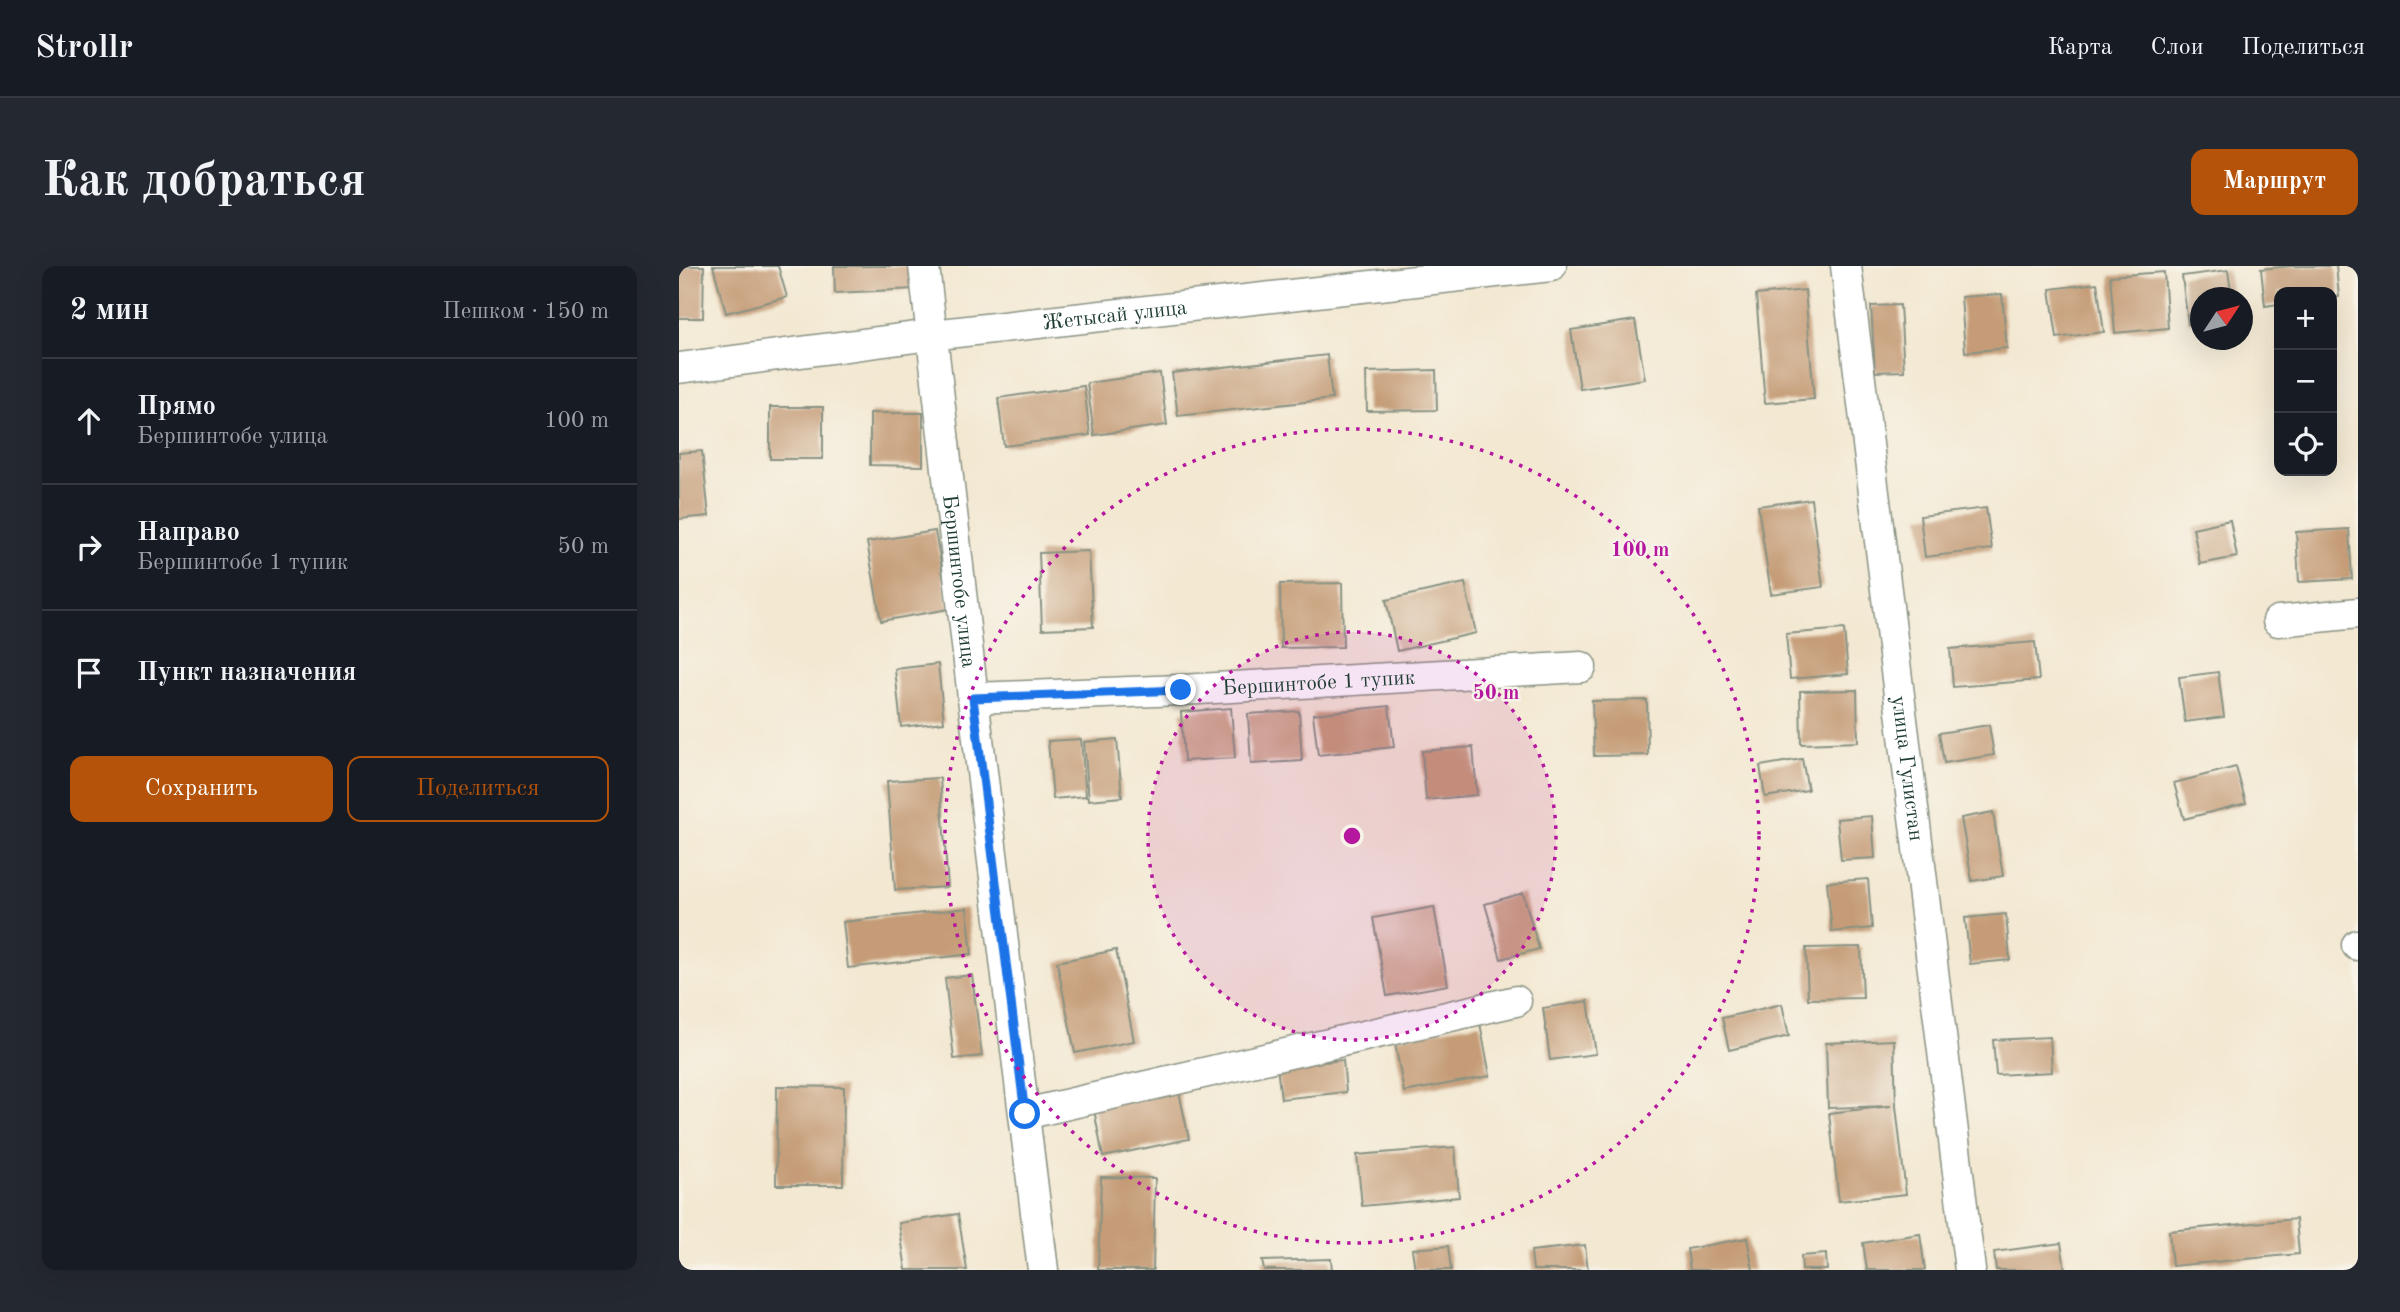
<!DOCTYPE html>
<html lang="ru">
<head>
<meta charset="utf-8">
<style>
  body { margin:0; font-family:"Old Standard TT",serif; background:#242831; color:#f1f3f6 }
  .controls { position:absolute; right:21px; top:21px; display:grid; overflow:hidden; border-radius:14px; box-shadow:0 7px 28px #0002 }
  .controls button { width:63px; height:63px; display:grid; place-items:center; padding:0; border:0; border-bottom:2px solid #363941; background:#171b24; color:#f1f3f6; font:35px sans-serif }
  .compass { position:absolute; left:1511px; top:21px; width:63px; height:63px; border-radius:50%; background:#171b24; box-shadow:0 7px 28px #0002; rotate:54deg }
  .stop { position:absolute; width:21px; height:21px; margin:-16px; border:5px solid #1a73e8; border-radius:50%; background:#fff }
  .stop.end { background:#1a73e8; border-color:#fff; box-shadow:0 2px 7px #0008 }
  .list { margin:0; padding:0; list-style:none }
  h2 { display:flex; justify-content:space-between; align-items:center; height:91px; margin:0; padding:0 28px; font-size:30px }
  h2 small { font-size:23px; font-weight:400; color:#9ea1a6 }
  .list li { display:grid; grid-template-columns:46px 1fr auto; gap:21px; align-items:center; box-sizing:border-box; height:126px; padding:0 28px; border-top:2px solid #363941 }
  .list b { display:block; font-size:26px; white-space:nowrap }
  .list p { margin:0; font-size:23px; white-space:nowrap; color:#9ea1a6 }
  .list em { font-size:23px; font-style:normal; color:#9ea1a6 }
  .actions { display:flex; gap:14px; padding:21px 28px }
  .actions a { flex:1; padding:16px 0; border:2px solid #b45309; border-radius:14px; text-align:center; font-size:24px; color:#b45309 }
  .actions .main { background:#b45309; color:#fff }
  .icon { flex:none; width:38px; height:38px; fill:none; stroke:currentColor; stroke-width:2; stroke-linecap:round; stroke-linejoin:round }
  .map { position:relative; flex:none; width:1679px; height:1004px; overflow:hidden; border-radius:14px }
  header { display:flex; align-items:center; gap:42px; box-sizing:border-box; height:98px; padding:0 35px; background:#171b24; border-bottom:2px solid #363941 }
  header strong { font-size:33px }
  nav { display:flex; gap:38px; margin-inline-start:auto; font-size:24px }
  .intro { display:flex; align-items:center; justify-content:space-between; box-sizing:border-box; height:168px; padding:0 42px }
  h1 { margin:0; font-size:49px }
  .button { padding:18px 32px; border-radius:14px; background:#b45309; color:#fff; font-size:24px; font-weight:700 }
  main { display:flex; gap:42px; padding:0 42px }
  aside { flex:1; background:#171b24; border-radius:14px; box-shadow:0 7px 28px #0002 }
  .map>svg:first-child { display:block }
  .building { fill:#c59c77 }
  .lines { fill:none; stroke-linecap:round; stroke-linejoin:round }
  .minor-casing { stroke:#899283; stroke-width:33 }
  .minor { stroke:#fff; stroke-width:30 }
  .route { stroke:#1a73e8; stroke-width:9 }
  .ring { fill:none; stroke:#b5179e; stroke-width:3.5; stroke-dasharray:3.5 7 }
  .labels { text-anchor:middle; stroke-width:5; stroke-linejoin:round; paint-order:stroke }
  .street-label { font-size:21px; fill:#1f3d34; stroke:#f7f3e8 }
  .centre { fill:#b5179e; stroke:#f7f3e8; stroke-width:3.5 }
  .ring-label { font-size:21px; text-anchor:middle; font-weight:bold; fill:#b5179e; stroke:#f7f3e8; stroke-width:5; stroke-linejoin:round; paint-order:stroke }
</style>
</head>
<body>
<header>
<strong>Strollr</strong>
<nav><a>Карта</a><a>Слои</a><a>Поделиться</a></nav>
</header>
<div class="intro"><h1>Как добраться</h1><a class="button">Маршрут</a></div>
<main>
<aside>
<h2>2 мин<small>Пешком · 150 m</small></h2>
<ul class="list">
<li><svg class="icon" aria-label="ahead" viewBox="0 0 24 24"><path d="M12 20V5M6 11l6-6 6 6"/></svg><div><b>Прямо</b><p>Бершинтобе улица</p></div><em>100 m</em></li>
<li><svg class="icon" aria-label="right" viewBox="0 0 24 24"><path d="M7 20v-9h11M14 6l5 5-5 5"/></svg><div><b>Направо</b><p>Бершинтобе 1 тупик</p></div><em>50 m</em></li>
<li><svg class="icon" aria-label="arrive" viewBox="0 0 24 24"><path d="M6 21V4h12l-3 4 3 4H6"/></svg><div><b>Пункт назначения</b></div></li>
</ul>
<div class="actions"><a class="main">Сохранить</a><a>Поделиться</a></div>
</aside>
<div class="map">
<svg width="1679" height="1004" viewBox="0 0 1679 1004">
  <rect width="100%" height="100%" fill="#f7f3e8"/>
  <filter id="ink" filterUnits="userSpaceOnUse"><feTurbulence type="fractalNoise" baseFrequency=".0143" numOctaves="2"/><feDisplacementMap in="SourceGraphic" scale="14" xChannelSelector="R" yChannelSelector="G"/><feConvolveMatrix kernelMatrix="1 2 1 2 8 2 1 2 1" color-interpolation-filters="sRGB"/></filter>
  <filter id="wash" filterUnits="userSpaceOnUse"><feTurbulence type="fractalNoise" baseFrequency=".00686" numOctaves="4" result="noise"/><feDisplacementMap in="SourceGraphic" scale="28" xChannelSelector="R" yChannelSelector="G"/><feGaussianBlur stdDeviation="1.57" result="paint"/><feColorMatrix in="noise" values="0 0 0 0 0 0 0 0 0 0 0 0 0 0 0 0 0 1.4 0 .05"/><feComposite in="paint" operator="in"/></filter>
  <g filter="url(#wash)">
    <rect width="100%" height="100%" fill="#f3e8d2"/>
    <g id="blocks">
      <g class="building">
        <polygon points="0,0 25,0 24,52 0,52"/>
        <polygon points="34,0 99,0 108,31 47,47"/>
        <polygon points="155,0 235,0 236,23 156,27"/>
        <polygon points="1611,0 1657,0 1660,31 1653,32 1653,26 1600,26 1600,38 1586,40 1582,3"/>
        <polygon points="1549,4 1553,32 1521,32 1521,56 1509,58 1503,10"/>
        <polygon points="1485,6 1489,62 1436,67 1431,10"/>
        <polygon points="1418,17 1425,66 1378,72 1371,23"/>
        <polygon points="1126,24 1135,133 1086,137 1077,29"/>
        <polygon points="1323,28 1328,82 1286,86 1282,31"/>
        <polygon points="1221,39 1225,105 1196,106 1192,40"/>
        <polygon points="956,54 966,113 901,123 892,64"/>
        <polygon points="648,89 653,133 499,150 493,107"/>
        <polygon points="757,104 758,144 688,145 687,106"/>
        <polygon points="481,107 488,159 415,169 408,117"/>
        <polygon points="405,120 411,169 325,180 319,132"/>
        <rect x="91" y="141" width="53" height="52"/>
        <polygon points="191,147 244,147 244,200 191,199"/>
        <polygon points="23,185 30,250 0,253 0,187"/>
        <polygon points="1132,233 1144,321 1092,328 1079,240"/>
        <polygon points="1307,242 1313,283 1246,291 1241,250"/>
        <polygon points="1551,254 1558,291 1521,298 1514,262"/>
        <polygon points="1670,263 1673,313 1620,316 1617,266"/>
        <polygon points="256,265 270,343 202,355 188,276"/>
        <polygon points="410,285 414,361 363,363 360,287"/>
        <polygon points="663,317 664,381 602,382 601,318"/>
        <polygon points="786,317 797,367 718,385 707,334"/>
        <polygon points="1165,363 1169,408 1111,413 1107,368"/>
        <polygon points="1356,376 1360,414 1274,421 1271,383"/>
        <polygon points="259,398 265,456 222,461 216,403"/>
        <polygon points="1539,406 1545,451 1506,456 1500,411"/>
        <polygon points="1178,424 1179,476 1122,478 1121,425"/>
        <polygon points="968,434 969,489 915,490 913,435"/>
        <polygon points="710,440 715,481 639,489 634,448"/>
        <polygon points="552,442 556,492 505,495 502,446"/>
        <polygon points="620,445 623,495 572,498 569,448"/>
        <polygon points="1310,459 1315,489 1265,497 1260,467"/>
        <polygon points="402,473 407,530 374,533 369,475"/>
        <polygon points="438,473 443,531 410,534 405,476"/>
        <polygon points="794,481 798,529 747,534 743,485"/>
        <polygon points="1123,493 1129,524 1086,531 1081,500"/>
        <polygon points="1557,501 1567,537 1505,553 1495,517"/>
        <polygon points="261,512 269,621 216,624 208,515"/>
        <polygon points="1314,546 1324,610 1293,615 1282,552"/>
        <polygon points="1193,550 1196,592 1162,594 1158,553"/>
        <polygon points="1189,613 1193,662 1153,666 1148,616"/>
        <polygon points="844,627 860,683 822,693 806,638"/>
        <polygon points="755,641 769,719 708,730 694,652"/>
        <polygon points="288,642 293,688 169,702 164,656"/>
        <polygon points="1327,648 1331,694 1291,698 1286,652"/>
        <polygon points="1182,681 1184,732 1129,733 1127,682"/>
        <polygon points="437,684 455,775 396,787 378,696"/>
        <polygon points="293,709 303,790 275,793 266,712"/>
        <polygon points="909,735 917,788 871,794 864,742"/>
        <polygon points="1103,738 1110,770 1050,784 1043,752"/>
        <polygon points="801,757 811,810 725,826 715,772"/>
        <polygon points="1371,771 1373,806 1317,809 1314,774"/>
        <polygon points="1215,774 1217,840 1227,928 1160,935 1150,847 1212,840 1149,842 1147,777"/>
        <polygon points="664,794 667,826 602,833 598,801"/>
        <polygon points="498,816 510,873 424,891 413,833"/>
        <polygon points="98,820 165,821 164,919 97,919"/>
        <polygon points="776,881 780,931 683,940 678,889"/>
        <polygon points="422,911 476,912 474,1004 419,1004"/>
        <polygon points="279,948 288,1004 227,1004 220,957"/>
        <polygon points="1617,953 1620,988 1493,1000 1490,965"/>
        <polygon points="1241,968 1246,1004 1188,1004 1184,977"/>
        <polygon points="1068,972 1074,1004 1011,1004 1008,983"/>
        <polygon points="1382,977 1386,1004 1317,1004 1315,986"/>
        <polygon points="906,979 909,1004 854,1004 852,985"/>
        <polygon points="769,980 772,1004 736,1004 733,983"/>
        <polygon points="1147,988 1148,1004 1123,1004 1122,990"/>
        <polygon points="652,993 653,1004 585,1004 583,995"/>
      </g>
    </g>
  </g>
  <g filter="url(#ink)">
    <use href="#blocks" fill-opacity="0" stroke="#899283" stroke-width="2"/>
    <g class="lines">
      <g class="minor-casing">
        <g id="minor">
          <path id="s1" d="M 245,0 L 294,432 L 364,1004"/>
          <path id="s2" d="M 1167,0 L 1291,1004"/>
          <path id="s3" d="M 0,102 L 252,69 L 872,0"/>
          <polyline points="1599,355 1679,347"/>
          <path id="s4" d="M 294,432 L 502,424 L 902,401"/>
          <polyline points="1678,679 1679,679"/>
          <polyline points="346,848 837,735"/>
        </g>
      </g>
      <use href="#minor" class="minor"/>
    </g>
  </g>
  <g class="lines" filter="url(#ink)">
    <polyline class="route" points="346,848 294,432 502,424"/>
  </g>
  <circle cx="673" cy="570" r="204" fill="#b5179e" fill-opacity=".12"/>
  <g class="ring">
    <circle cx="673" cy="570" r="204"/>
    <circle cx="673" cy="570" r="407"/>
  </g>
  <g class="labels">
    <g class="street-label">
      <text dy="7" stroke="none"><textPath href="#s3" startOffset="439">Жетысай улица</textPath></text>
      <text dy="7" stroke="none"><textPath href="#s1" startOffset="317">Бершинтобе улица</textPath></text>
      <text dy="7" stroke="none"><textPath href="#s4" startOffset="346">Бершинтобе 1 тупик</textPath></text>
      <text dy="7" stroke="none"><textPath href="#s2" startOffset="506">улица Гулистан</textPath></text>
    </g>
  </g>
  <circle cx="673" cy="570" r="10" class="centre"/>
  <g class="ring-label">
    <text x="961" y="290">100 m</text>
    <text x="817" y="433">50 m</text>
  </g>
</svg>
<div class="controls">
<button>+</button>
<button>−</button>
<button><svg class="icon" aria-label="locate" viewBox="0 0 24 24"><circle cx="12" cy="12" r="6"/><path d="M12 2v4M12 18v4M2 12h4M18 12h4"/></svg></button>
</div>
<svg class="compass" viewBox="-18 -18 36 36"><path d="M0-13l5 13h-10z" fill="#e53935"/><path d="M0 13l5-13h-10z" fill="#9ea1a6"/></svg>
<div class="stop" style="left:346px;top:848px"></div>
<div class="stop end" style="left:502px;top:424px"></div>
</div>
</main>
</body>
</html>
